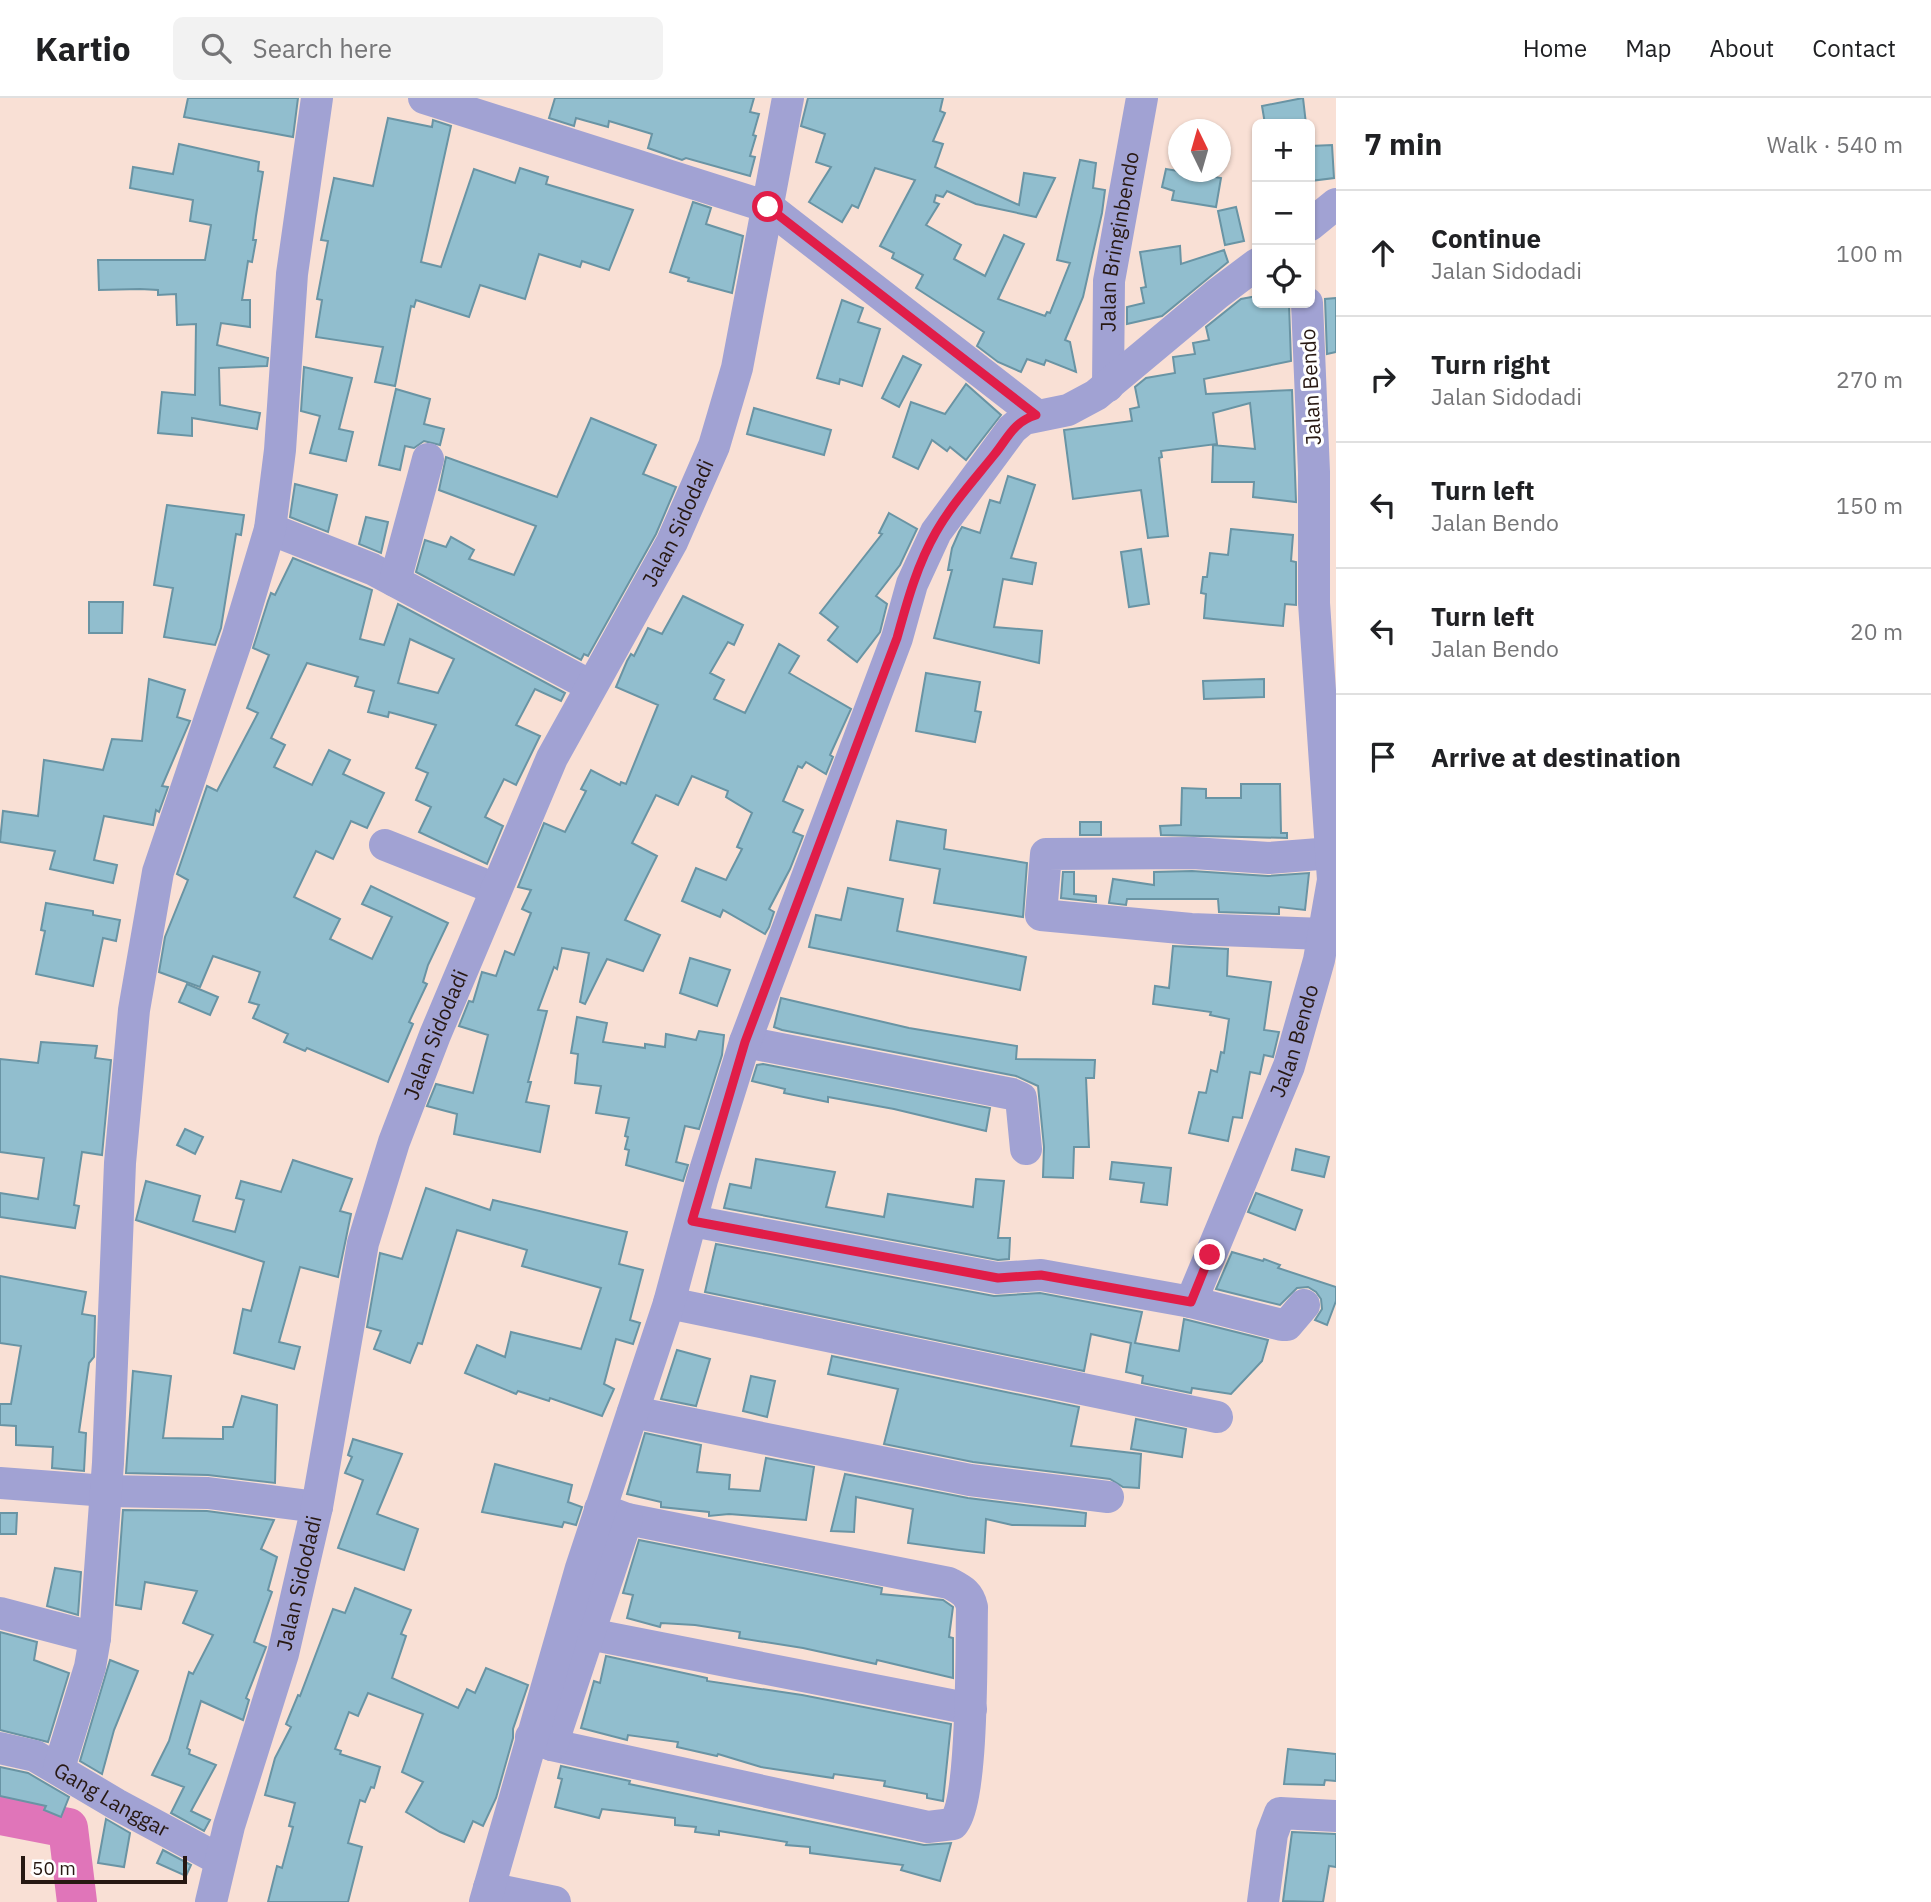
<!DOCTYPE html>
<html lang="en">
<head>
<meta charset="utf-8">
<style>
  body { margin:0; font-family:"IBM Plex Sans",sans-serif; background:#f2f2f2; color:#202124 }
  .controls { position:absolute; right:21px; top:21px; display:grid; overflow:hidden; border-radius:10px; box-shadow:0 2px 5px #0004 }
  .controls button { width:63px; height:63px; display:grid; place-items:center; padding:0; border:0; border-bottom:2px solid #e0e0e0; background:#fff; color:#202124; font:35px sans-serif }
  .compass { position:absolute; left:1168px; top:21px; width:63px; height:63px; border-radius:50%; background:#fff; box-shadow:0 2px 5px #0004; rotate:355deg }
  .scale { position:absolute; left:21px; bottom:18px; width:166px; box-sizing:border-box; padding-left:7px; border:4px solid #271812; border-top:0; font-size:19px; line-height:24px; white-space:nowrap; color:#271812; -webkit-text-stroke:5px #fff; paint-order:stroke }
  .stop { position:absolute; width:21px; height:21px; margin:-16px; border:5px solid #e11d48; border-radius:50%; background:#fff }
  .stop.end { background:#e11d48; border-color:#fff; box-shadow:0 2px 7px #0008 }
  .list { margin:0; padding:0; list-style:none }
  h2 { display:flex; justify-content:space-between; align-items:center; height:91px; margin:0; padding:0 28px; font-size:30px }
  h2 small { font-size:23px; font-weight:400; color:#757577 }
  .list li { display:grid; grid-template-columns:46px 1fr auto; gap:21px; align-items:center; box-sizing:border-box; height:126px; padding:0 28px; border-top:2px solid #e0e0e0 }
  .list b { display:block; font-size:26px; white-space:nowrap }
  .list p { margin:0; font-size:23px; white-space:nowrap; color:#757577 }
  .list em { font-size:23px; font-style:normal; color:#757577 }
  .icon { flex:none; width:38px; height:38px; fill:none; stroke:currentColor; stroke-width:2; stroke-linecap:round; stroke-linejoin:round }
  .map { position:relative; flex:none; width:1336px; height:1804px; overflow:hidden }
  header { display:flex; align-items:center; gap:42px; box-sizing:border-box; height:98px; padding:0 35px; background:#fff; border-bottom:2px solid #e0e0e0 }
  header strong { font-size:33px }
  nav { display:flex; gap:38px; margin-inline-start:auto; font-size:24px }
  .search { width:490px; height:63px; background:#f2f2f2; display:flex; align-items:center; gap:18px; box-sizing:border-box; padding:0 24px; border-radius:10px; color:#757577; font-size:26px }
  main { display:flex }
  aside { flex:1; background:#fff }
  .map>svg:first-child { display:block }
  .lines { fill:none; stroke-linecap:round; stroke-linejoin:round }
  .river { stroke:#e075b9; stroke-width:40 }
  .building { fill:#91bece; stroke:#6994a4; stroke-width:2; fill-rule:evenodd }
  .minor { stroke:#a1a2d3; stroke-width:32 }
  .route { stroke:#e11d48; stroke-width:9 }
  .labels { text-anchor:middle; stroke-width:6; stroke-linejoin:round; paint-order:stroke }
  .street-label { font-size:21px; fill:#271812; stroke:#fff }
</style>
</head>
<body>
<header>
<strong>Kartio</strong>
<div class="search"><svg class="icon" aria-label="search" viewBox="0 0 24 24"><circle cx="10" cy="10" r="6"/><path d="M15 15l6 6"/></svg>Search here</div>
<nav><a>Home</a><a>Map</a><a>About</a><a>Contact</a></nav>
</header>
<main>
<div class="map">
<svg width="1336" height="1804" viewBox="0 0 1336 1804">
  <rect width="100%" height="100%" fill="#f9e0d5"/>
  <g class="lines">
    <polyline class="river" points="0,1717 68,1730 77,1804"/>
  </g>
  <g class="building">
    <polygon points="188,0 298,0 293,39 184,19"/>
    <polygon points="555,0 754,0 750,14 759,16 753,37 756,38 750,58 755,59 750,78 686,60 682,62 648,50 652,36 609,23 608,29 576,20 574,28 549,20"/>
    <polygon points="808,0 943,0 940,13 945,15 933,43 943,46 935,69 1019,107 1024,75 1055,80 1036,119 976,106 947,93 943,99 936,97 934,104 939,106 926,127 961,147 954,161 985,178 1004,137 1024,146 998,201 1045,218 1047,214 1050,215 1070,165 1057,162 1080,62 1096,65 1093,90 1105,92 1102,115 1083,199 1065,242 1070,244 1076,274 1046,262 1044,267 1027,261 1021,274 998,264 977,248 984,234 916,190 923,177 892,160 894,155 880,148 915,82 875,70 858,110 852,107 842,124 809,104 831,69 816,64 825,36 801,28"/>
    <polygon points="1303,0 1306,26 1265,26 1262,8"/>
    <polygon points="388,20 432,29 433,22 451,28 421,164 441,169 474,71 515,85 520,70 548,79 546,86 633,112 609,172 582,163 580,169 539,156 525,201 480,187 469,219 416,202 414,209 411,208 395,288 375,284 383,249 316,239 322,202 317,201 328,143 321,142 334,80 373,88"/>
    <polygon points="179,46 259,64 258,73 263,74 256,118 253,142 256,142 252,164 248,163 242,202 250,202 250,229 221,225 217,247 268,260 267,268 219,270 220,307 260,315 257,331 192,320 192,338 158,335 162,294 195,297 196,226 177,227 176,196 158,197 158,192 140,191 99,192 98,162 205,162 211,127 190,123 193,102 130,90 133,69 173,76"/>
    <polygon points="1332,47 1334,80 1310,83 1310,48"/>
    <polygon points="1166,71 1221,80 1216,109 1172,102 1174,93 1162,89"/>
    <polygon points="693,104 711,110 706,126 743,138 732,195 688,183 689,180 670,174"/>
    <polygon points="1236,109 1244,143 1225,147 1218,113"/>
    <polygon points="1180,148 1181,166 1224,152 1228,164 1162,218 1127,226 1127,209 1144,205 1141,190 1146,189 1140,154"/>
    <polygon points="1257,198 1257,205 1272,205 1272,208 1289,206 1291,263 1204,281 1206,296 1292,292 1296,404 1253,399 1254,384 1212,384 1213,347 1255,351 1250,305 1213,315 1217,346 1161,353 1162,359 1159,360 1168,438 1148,440 1141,392 1073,401 1064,332 1132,323 1130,311 1139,309 1135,289 1146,280 1175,275 1173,259 1195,256 1193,245 1209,242 1206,229 1241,201"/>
    <polygon points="1336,200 1336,254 1327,256 1325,201"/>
    <polygon points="842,202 863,210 858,224 880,231 862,288 840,281 839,286 817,280"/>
    <polygon points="903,258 921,267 899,309 882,300"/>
    <polygon points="304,269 352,280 339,331 353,334 346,363 310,355 320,318 301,313"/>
    <polygon points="966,286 1001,317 966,362 950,349 947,353 932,342 918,371 893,359 911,304 945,316"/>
    <polygon points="396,291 430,301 424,326 444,331 440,347 424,343 414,350 405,348 400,372 379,367"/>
    <polygon points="754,310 831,332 824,357 747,336"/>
    <polygon points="591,320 656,347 643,376 676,389 656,436 588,558 584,556 581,562 416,474 425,442 446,449 451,439 474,452 469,461 514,477 536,428 439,392 446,359 557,399"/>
    <polygon points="1008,378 1035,387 1011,460 1036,465 1032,486 1003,481 994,529 1042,533 1039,565 934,540 952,472 948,472 952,450 959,434 962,429 980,435 990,402 1000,405"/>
    <polygon points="295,386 337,397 328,434 290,419"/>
    <polygon points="167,407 244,417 241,437 236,436 221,530 215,547 164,539 173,490 154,487"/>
    <polygon points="889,415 917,431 900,467 876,498 887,506 880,534 857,564 828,542 838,529 820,515 882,436 879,435"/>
    <polygon points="366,419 388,424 381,455 359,446"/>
    <polygon points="1231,431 1293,437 1291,463 1296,464 1296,507 1285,506 1283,528 1204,520 1206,496 1201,495 1203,479 1207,479 1210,455 1228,457"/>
    <polygon points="1141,451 1149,506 1129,509 1121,454"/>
    <path d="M 293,460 L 372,492 L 360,541 L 384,547 L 398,506 L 565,595 L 561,603 L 535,591 L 516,627 L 540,638 L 516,687 L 504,681 L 485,719 L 503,728 L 487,766 L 419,734 L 431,709 L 416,702 L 428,675 L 416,670 L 436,627 L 389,614 L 388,619 L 368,614 L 374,593 L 355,588 L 358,579 L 307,565 L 271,640 L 285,647 L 274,669 L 312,687 L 329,652 L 350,662 L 343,676 L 384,695 L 367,730 L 351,723 L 333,761 L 316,753 L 294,799 L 340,821 L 330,841 L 372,861 L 392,819 L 362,806 L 371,788 L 448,825 L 428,867 L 423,884 L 427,886 L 409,924 L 413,926 L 388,984 L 307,950 L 305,953 L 284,944 L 288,936 L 253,920 L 259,907 L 249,904 L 260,874 L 213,858 L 200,889 L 159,874 L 165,839 L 188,782 L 177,776 L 207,688 L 217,693 L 258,615 L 247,610 L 269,557 L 253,550 L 268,503 L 271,495 L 275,497 ZM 410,541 L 454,561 L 438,595 L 398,585 Z"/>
    <polygon points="683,498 743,527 734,547 728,544 710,575 724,582 714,601 745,615 779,546 799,558 789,575 851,611 830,657 833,659 826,676 806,664 802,670 798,668 783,703 803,712 793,734 803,738 790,771 769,811 774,814 769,829 765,836 723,812 720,819 682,803 696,770 726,782 742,751 737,749 752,715 726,699 728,693 692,678 678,707 656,697 632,745 657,758 625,822 660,837 643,873 607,861 585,906 580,904 589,855 562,850 557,871 554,869 538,912 547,913 528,984 531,984 526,1004 549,1008 540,1054 454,1036 457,1016 427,1008 436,986 473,995 488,937 459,928 469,903 473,904 482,874 496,878 505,853 514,857 531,815 522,811 531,792 518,789 544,725 565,734 586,693 581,691 591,672 620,687 621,684 626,686 658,607 616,589 627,563 631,556 634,558 648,530 662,536"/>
    <polygon points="89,504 123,504 122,535 89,535"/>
    <polygon points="926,575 980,584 975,613 981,614 975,644 916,633"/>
    <polygon points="149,581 185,592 177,619 190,623 162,688 168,689 159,714 156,712 153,727 104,718 94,762 117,767 113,785 50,771 55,753 0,744 3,713 38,718 44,662 103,672 112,641 142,643"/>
    <polygon points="1264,581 1264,599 1204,601 1203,583"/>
    <polygon points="1241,686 1280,686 1281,735 1287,735 1287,740 1161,737 1160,728 1181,727 1182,690 1206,691 1206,700 1241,700"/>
    <polygon points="897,723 946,732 944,751 1027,765 1023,819 934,805 940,771 890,762"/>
    <rect x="1080" y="724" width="21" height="13"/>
    <polygon points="1192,773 1268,778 1309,775 1305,812 1279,809 1279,816 1219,814 1218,801 1127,801 1126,807 1109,805 1113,781 1154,787 1154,774"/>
    <polygon points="1063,774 1074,774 1074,796 1096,798 1096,804 1061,800"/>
    <polygon points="848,790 903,801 897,833 1026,859 1020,892 809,849 816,817 841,822"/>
    <polygon points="46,805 93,813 93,817 120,822 116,843 103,840 93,888 36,876 45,833 41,832"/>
    <polygon points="1173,848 1228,851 1227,878 1271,884 1264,932 1279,934 1273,959 1264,957 1260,976 1250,974 1242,1020 1233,1019 1228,1043 1189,1035 1199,994 1206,995 1211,972 1217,974 1221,954 1224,955 1229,921 1210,917 1211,914 1153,906 1155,888 1169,890"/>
    <polygon points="690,860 730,872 717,908 680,895"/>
    <polygon points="187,886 218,899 210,917 179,904"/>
    <polygon points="781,900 909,930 1017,948 1016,961 1095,962 1094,980 1086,980 1089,1049 1074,1049 1073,1080 1043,1079 1044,1049 1038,988 1016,978 782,932 774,929"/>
    <polygon points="577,919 607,925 603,944 645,950 645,946 665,949 666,936 696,942 699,933 724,937 722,957 699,1031 685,1028 676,1064 688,1067 683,1083 626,1067 629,1052 625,1051 628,1039 625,1038 629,1020 596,1015 601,988 575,985 578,956 571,955"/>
    <polygon points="41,944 97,948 95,960 111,962 102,1057 82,1054 74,1107 79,1108 75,1130 0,1119 0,1095 38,1101 44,1060 0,1054 0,961 38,965"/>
    <polygon points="763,966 990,1010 986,1033 894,1011 828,999 828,1004 784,995 785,991 752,983 757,967"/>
    <polygon points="185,1031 203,1039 195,1056 177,1047"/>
    <polygon points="1296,1051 1329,1059 1324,1079 1292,1072"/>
    <polygon points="756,1061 835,1074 826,1109 884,1119 888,1096 973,1109 976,1081 1004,1083 998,1140 1010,1140 1009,1161 998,1162 724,1110 730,1086 751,1090"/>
    <polygon points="293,1062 352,1081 340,1113 351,1116 338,1179 300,1169 279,1244 300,1249 294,1271 234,1255 243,1211 251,1213 264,1164 136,1122 146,1083 200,1098 193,1123 235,1134 244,1102 236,1100 241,1083 281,1094"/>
    <polygon points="1112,1064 1171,1070 1167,1107 1141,1104 1144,1085 1110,1081"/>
    <polygon points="426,1090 490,1112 493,1102 627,1134 619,1166 643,1172 630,1222 640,1225 633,1246 616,1241 604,1286 614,1291 602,1318 550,1300 549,1303 518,1293 516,1296 465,1275 477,1247 505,1259 511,1234 581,1251 601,1190 522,1168 527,1152 457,1132 422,1246 418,1245 410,1265 374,1251 381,1233 367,1229 380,1155 402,1161"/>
    <polygon points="1256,1095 1302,1112 1295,1132 1248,1114"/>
    <polygon points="716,1146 994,1198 1040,1195 1142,1214 1135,1245 1179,1253 1184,1221 1268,1242 1262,1263 1231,1296 1192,1290 1191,1295 1142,1285 1143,1278 1126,1274 1131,1245 1091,1236 1084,1273 705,1194"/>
    <polygon points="1232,1154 1263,1163 1264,1161 1280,1167 1278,1170 1336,1189 1336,1203 1327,1227 1315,1222 1322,1211 1321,1201 1316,1194 1308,1189 1297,1190 1280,1207 1216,1191"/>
    <polygon points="0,1178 86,1194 82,1216 95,1218 94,1259 89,1265 79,1334 86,1335 84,1373 52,1370 53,1349 16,1347 16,1328 0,1327 0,1306 11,1306 21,1248 0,1245"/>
    <polygon points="677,1252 710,1261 696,1308 661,1301"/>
    <polygon points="832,1258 1079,1309 1071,1348 1141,1356 1139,1390 1123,1389 1110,1381 973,1364 884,1346 898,1291 828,1276"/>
    <polygon points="133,1273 171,1278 163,1340 223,1341 223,1329 233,1329 242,1298 277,1307 275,1385 208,1377 126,1375"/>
    <polygon points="751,1278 775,1283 767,1319 743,1313"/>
    <polygon points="1136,1321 1186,1331 1182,1359 1131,1351"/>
    <polygon points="645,1335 701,1347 697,1374 730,1377 729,1391 760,1393 766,1360 814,1369 806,1422 729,1416 709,1418 709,1414 661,1409 661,1404 627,1396"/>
    <polygon points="353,1341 402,1356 377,1416 418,1431 404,1472 338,1450 363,1382 345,1375 352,1359 348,1357"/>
    <polygon points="495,1366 572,1387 568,1404 582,1409 576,1427 564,1424 562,1429 482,1414"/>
    <polygon points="845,1376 968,1400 1086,1415 1085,1428 1012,1427 986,1421 984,1455 959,1452 908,1445 913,1411 856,1399 854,1434 831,1433"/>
    <polygon points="123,1412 207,1413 274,1422 261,1451 277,1459 268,1492 272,1494 254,1544 266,1549 246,1600 249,1602 243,1622 201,1603 187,1650 190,1652 189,1656 216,1667 191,1713 210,1722 204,1733 171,1715 184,1689 152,1677 169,1643 189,1574 193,1576 213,1537 183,1525 197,1493 145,1484 141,1511 116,1507"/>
    <polygon points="0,1415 17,1415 16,1436 0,1436"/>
    <polygon points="639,1442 882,1490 881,1496 943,1502 953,1509 949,1539 953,1540 953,1580 877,1562 876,1566 803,1550 739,1540 740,1534 695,1527 661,1525 660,1529 627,1520 633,1497 623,1495"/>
    <polygon points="55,1470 81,1474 78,1517 47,1508"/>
    <polygon points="355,1490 411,1512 401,1536 406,1538 392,1580 458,1610 467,1591 475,1595 486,1570 528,1587 513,1631 513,1640 496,1700 483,1728 473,1723 464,1744 440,1734 406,1714 423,1684 402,1674 423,1616 368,1595 358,1618 349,1614 335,1651 341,1653 340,1656 380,1669 374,1690 371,1689 365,1704 360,1702 348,1745 362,1749 348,1804 268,1804 277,1768 282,1770 293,1729 289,1728 295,1705 265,1697 275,1660 291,1629 286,1626 298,1597 300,1598 333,1511 345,1515"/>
    <polygon points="0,1534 37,1544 34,1562 69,1575 48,1644 0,1632"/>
    <polygon points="606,1558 707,1580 707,1583 802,1597 951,1626 943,1703 927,1700 927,1696 884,1688 885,1683 834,1676 833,1680 761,1669 718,1656 717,1658 677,1649 678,1644 628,1637 627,1642 581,1630 594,1583 600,1585"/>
    <polygon points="110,1562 138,1573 114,1632 102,1676 80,1663"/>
    <polygon points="1288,1651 1336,1656 1336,1683 1325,1682 1324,1687 1284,1686"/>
    <polygon points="561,1668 630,1683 629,1686 924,1747 951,1745 940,1783 901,1772 903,1767 810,1755 810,1749 786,1747 787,1744 719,1733 719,1737 695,1734 696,1729 675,1727 675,1720 602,1711 599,1720 555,1709 562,1681 558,1680"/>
    <polygon points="0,1669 28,1675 69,1699 61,1719 44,1712 46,1708 0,1698"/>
    <polygon points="106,1721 130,1735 124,1769 98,1765"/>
    <polygon points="1292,1734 1336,1736 1336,1769 1329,1768 1323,1804 1283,1803"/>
    <polygon points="163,1752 191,1767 186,1778 157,1765"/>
  </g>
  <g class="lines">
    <g class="minor">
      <polyline points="424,0 768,109 1036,317"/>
      <polyline points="1310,127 1336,106"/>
      <path id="s1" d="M 1108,288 L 1109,183 L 1142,0"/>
      <polyline points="270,431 372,471 591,588"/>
      <polyline points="395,483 428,361"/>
      <polyline points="385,747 496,791"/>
      <polyline points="1324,836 1191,831 1041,817 1046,756 1193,755 1269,760 1332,755"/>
      <polyline points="745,944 1012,996 1021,1000 1026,1051"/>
      <path id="s2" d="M 692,1123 L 997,1180 L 1041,1177 L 1191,1204 L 1289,968 L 1319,862 L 1333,782 L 1314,505 L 1314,374 L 1307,205"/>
      <polyline points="1191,1204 1282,1227 1287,1227 1304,1207"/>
      <polyline points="669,1205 1217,1319"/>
      <polyline points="633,1314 970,1382 1108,1399"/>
      <polyline points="0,1385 107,1393 208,1395 317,1409"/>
      <polyline points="0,1515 95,1540"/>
      <polyline points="589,1536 971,1611"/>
      <path d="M 531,1639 L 552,1647 L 928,1729 L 953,1726 C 974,1702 971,1549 972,1509 C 969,1495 962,1492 949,1485 L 627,1421 L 600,1411"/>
      <polyline points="552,1647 627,1421"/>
      <path id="s3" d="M 0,1650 L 35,1658 L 116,1706 L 220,1762"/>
      <polyline points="59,1670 90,1569 95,1540 108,1365 120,1065 134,912 158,774 237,541 270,431 280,352 292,176 317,0"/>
      <polyline points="489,1790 555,1804"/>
      <path id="s4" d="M 211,1804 L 229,1728 L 283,1556 L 317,1409 L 363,1145 L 394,1044 L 435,937 L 552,660 L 672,444 L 714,348 L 737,270 L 788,0"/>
      <polyline points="485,1804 581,1470 669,1205 702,1082 745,944 897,540 912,486 936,434 1012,331 1024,321 1068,312 1096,297 1217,196 1257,166"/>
      <polyline points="1263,1804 1272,1736 1280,1715 1336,1718"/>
    </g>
  </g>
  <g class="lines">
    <path class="route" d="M 768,109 L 1036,317 C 1013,324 1008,340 994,357 C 974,382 952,406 936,434 C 917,467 907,504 897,540 L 745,944 L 692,1123 L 998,1180 L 1041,1177 L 1191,1204 L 1210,1157"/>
  </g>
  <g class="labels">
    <g class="street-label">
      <text dy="7" stroke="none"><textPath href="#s1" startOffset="145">Jalan Bringinbendo</textPath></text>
      <text transform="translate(1311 289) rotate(-93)" y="7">Jalan Bendo</text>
      <text dy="7" stroke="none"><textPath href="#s4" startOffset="1465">Jalan Sidodadi</textPath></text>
      <text dy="7" stroke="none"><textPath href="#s4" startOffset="898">Jalan Sidodadi</textPath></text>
      <text dy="7" stroke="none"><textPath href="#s2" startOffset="788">Jalan Bendo</textPath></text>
      <text dy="7" stroke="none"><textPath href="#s4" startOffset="331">Jalan Sidodadi</textPath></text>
      <text dy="7" stroke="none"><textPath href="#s3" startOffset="124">Gang Langgar</textPath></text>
    </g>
  </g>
</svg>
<div class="controls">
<button>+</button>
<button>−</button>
<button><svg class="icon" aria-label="locate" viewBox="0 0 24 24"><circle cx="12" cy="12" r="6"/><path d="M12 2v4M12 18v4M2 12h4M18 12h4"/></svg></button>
</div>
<svg class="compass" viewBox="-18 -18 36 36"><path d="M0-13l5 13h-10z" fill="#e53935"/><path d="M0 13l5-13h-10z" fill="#757577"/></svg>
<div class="scale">50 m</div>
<div class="stop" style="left:768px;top:109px"></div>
<div class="stop end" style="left:1210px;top:1157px"></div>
</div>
<aside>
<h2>7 min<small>Walk · 540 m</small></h2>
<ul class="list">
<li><svg class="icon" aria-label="ahead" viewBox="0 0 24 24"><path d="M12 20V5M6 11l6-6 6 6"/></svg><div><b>Continue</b><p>Jalan Sidodadi</p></div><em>100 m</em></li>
<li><svg class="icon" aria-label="right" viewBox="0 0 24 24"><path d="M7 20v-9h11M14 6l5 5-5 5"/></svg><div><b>Turn right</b><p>Jalan Sidodadi</p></div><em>270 m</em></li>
<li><svg class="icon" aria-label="left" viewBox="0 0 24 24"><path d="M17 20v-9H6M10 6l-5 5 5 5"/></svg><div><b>Turn left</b><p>Jalan Bendo</p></div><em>150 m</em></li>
<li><svg class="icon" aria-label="left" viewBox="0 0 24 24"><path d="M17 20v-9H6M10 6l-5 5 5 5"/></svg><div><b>Turn left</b><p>Jalan Bendo</p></div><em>20 m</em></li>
<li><svg class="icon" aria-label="arrive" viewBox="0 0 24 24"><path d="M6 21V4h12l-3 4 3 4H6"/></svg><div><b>Arrive at destination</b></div></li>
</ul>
</aside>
</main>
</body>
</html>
